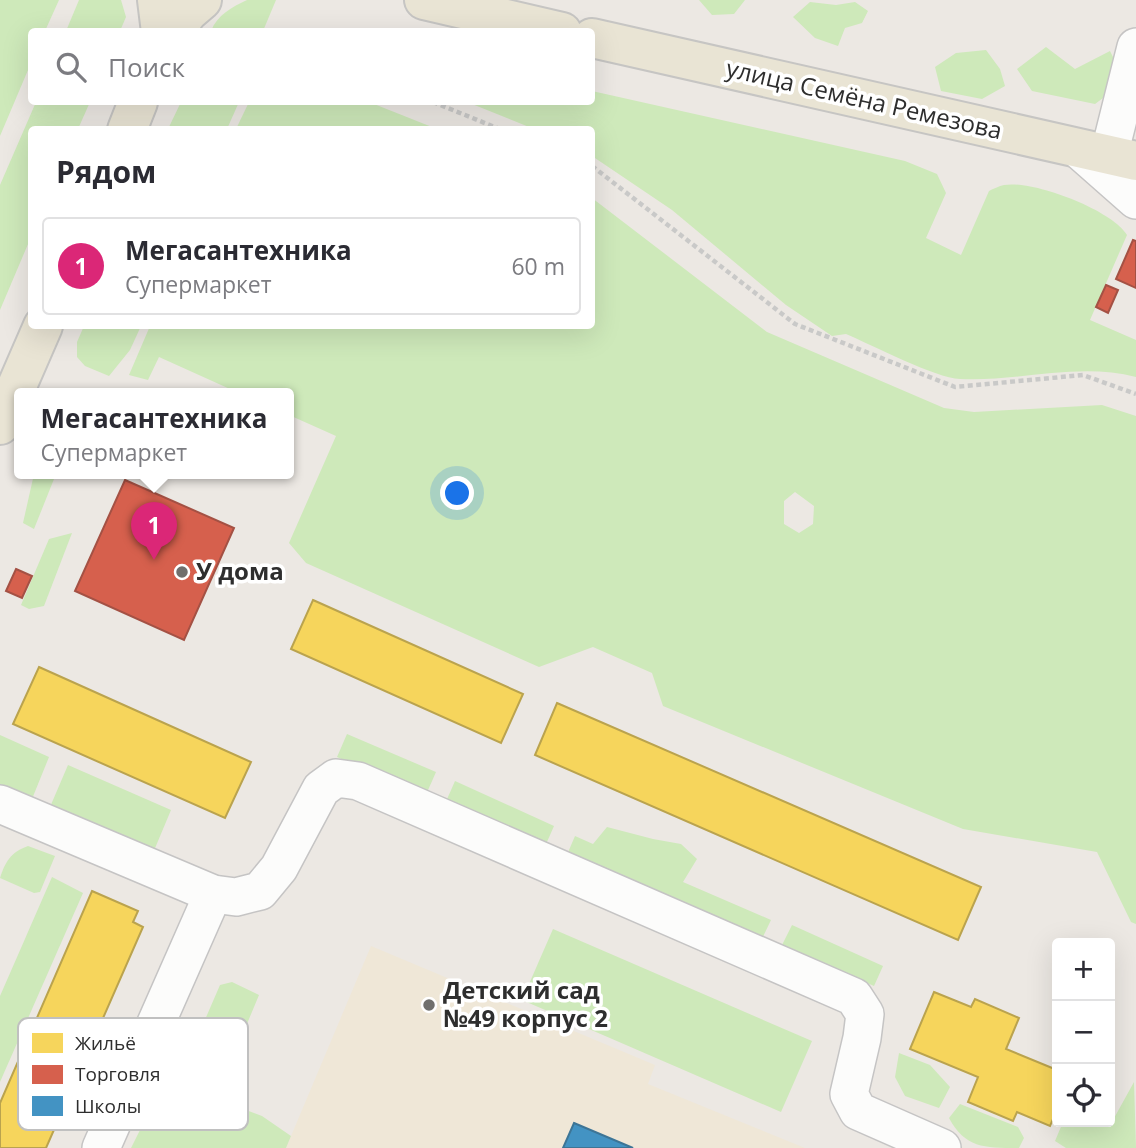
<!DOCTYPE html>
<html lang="ru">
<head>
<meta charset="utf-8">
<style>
  body { margin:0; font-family:"Open Sans",sans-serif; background:#f7f7f7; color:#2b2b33 }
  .controls { position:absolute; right:21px; bottom:21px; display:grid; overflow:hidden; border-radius:7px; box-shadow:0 7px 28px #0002 }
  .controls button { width:63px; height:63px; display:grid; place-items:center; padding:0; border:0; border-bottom:2px solid #e1e1e2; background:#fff; color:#2b2b33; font:35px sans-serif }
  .you { position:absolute; left:458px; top:494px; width:24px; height:24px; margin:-18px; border:5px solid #fff; border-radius:50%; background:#1a73e8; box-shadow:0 0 0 10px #1a73e833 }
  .badge { display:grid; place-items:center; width:46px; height:46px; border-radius:50%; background:#db2777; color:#fff; font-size:23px; font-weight:700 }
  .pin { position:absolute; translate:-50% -58px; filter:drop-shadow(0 2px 4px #0008) }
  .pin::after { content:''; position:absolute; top:37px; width:24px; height:21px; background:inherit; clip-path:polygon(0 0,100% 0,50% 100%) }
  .popup { position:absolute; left:14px; top:388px; width:280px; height:91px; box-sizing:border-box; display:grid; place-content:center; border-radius:7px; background:#fff; filter:drop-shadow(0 2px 5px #0005); font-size:23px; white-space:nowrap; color:#7c7c81 }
  .popup b { font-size:26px; color:#2b2b33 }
  .popup::after { content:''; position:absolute; left:50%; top:100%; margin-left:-14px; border:14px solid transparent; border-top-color:#fff }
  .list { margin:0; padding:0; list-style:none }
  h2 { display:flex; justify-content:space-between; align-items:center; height:91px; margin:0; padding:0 28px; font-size:30px }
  h2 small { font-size:23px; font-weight:400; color:#7c7c81 }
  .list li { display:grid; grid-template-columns:46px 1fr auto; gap:21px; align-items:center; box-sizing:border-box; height:98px; margin:0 14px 14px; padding:0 14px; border:2px solid #e1e1e2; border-radius:7px }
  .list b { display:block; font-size:26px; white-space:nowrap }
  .list p { margin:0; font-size:23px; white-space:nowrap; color:#7c7c81 }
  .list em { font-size:23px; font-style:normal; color:#7c7c81 }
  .icon { flex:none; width:38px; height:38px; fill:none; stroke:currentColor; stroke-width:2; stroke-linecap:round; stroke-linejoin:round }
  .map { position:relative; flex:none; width:1136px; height:1148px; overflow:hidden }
  .search { position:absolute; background:#fff; box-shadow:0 7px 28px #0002; left:28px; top:28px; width:567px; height:77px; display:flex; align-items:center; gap:18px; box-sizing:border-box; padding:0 24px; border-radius:7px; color:#7c7c81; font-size:26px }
  .panel { position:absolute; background:#fff; box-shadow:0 7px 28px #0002; left:28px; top:126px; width:567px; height:203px; border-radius:7px }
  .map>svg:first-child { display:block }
  .education { fill:#efe7d7 }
  .green { fill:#cee9ba; fill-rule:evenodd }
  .homes { fill:#f6d55c; stroke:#baa34e; stroke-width:2 }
  .shops { fill:#d6604d; stroke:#a45144; stroke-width:2 }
  .schools { fill:#4393c3; stroke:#3d7596; stroke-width:2 }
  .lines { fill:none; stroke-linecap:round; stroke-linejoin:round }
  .minor-casing { stroke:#c5c4c4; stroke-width:40 }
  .major-casing { stroke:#c6c5c3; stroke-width:42 }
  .path { stroke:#c9c9c8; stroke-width:4.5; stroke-dasharray:5 3.5; stroke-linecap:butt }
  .minor { stroke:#fcfcfb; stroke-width:37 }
  .major { stroke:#e9e4d4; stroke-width:38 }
  .poi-dot { fill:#706f6d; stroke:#fff; stroke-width:2.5 }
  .labels { text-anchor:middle; stroke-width:7; stroke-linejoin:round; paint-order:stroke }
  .street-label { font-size:24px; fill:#2e2e2e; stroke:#fff }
  .poi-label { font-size:24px; font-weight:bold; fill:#2e2e2e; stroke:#fff; text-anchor:start }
  .key { fill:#fff; stroke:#c0c0c0; stroke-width:2 }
  .key-label { font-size:19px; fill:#2e2e2e }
</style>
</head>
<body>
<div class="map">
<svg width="1136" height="1148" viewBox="0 0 1136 1148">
  <rect width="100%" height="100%" fill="#ece8e3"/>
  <polygon class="education" points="371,946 655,1065 648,1084 805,1148 286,1148"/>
  <g class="green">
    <polygon points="0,0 59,0 45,31 32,32 31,63 0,136"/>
    <polygon points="79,0 121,0 126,17 120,31 66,31"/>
    <path d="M 247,0 L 276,0 L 263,31 L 211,31 C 217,15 232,7 247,0 Z"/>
    <polygon points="699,0 745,0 734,14 712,15"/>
    <polygon points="810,2 836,5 855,2 868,11 862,23 845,28 838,46 815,38 793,17"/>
    <polygon points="1046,47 1075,69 1110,51 1119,69 1111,92 1095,104 1032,91 1017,69"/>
    <polygon points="986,50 1000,69 1005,86 982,99 941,91 935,67 956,53"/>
    <path d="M 592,91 L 905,161 L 937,174 L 946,193 L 926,238 L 961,255 L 989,191 C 993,189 999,186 1004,185 C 1033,180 1112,210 1127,235 L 1090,320 L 1136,340 L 1136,377 C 1078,362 1019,382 960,379 C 935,378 872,345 846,334 L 832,336 L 786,305 L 672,210 L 592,156 L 592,130 L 534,129 L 467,102 L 592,102 Z"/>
    <polygon points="36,102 90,102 78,129 32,130 31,237 0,310 0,185"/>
    <polygon points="181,102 239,102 227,129 168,129"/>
    <polygon points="249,102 369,102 437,129 236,129"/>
    <path d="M 592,198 L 767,332 L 944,408 L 974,412 L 1102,405 L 1136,416 L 1136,924 L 1131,922 L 1097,852 L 963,829 L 663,706 L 652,673 L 593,647 L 539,667 L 306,563 L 289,543 L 336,436 L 289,415 L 289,394 L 241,394 L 159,357 L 148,380 L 129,375 L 150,326 L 592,326 ZM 795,492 L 814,506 L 813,524 L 799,533 L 784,524 L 784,501 Z"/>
    <polygon points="84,326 141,326 130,350 109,376 85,366 77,357 77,342"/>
    <polygon points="34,474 56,474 34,529 23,523"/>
    <polygon points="72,533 44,606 29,609 21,605 49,539"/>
    <polygon points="347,734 436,772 425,797 337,757"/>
    <polygon points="0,735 49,757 32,799 0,784"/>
    <polygon points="68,765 171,810 153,853 50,807"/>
    <polygon points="455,781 554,826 543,851 444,806"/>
    <polygon points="607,827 653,839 681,844 697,859 683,882 771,920 760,943 566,857 575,836 593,844"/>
    <path d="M 28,846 L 55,856 L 40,892 L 34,893 L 0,878 C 5,862 11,852 28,846 Z"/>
    <polygon points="52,877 83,893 0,1082 0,996"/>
    <polygon points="792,925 883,966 874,986 782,945"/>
    <polygon points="553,929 812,1041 781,1112 522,1000"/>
    <polygon points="232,982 259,995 234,1055 223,1061 203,1058 213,1038 204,1022 220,985"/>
    <polygon points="899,1053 930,1065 950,1087 939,1108 905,1096 895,1077"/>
    <polygon points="1134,1082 1136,1148 1066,1148 1055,1141 1063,1122 1113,1120"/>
    <polygon points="195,1091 262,1116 291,1136 286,1148 131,1148 140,1130 165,1119"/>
    <path d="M 960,1104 L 1018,1127 L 1024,1138 L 1019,1148 C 984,1148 965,1148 949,1118 Z"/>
  </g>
  <g class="homes">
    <polygon points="313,600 523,694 501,743 291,649"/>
    <polygon points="39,667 251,762 225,818 13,724"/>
    <polygon points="557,703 981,887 958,940 535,755"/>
    <polygon points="92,891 138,911 133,922 143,927 46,1148 0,1148 0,1103"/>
    <polygon points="934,992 971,1007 975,999 1019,1018 1006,1049 1057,1070 1057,1110 1050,1126 1017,1112 1013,1121 968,1102 978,1077 910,1049"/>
  </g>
  <g class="shops">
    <polygon points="1133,240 1136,241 1136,288 1116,279"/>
    <polygon points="1106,285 1118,290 1108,313 1096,307"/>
    <polygon points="125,480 234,528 184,640 75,591"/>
    <polygon points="16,569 32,576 22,598 6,591"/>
  </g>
  <polygon class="schools" points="574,1123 633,1148 563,1148"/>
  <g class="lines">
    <g class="minor-casing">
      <g id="minor">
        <polyline points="1077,148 1136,200"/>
        <polyline points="1109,155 1136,47"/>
        <polyline points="0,804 213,894 236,897 260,891 279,868 321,789 336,778 358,781 854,997 865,1014 862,1038 849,1094 858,1111 942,1148"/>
        <polyline points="101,1148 213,894"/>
      </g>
    </g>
    <g class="major-casing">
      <g id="major">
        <polyline points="157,0 161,32"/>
        <polyline points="424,0 562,32"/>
        <polyline points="173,32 188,12 202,0"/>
        <polyline points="592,38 1136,161"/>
        <polyline points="127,130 138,102"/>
        <polyline points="0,425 43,326"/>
      </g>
    </g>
    <g class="path">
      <polyline points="433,102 502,130"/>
      <polyline points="592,166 795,324 955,387 1083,375 1136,394"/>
    </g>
    <use href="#minor" class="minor"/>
    <use href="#major" class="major"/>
  </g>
  <g class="poi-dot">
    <circle cx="182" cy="572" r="7"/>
    <circle cx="429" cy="1005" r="7"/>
  </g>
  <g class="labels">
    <g class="street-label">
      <text transform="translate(864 100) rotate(13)" y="8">улица Семёна Ремезова</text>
    </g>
    <g class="poi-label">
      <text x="196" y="580">У дома</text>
      <text x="443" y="999">Детский сад<tspan x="443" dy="28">№49 корпус 2</tspan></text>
    </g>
  </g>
  <rect x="18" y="1018" width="230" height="112" rx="10" class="key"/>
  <rect x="32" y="1033" width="31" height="20" fill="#f6d55c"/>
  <rect x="32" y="1065" width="31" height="19" fill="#d6604d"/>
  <rect x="32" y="1096" width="31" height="20" fill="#4393c3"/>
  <g class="key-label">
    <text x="75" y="1050">Жильё</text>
    <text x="75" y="1081">Торговля</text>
    <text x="75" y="1113">Школы</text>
  </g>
</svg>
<div class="controls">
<button>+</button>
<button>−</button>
<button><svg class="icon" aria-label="locate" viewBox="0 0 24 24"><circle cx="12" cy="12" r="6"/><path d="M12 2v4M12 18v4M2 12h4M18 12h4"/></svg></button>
</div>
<div class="you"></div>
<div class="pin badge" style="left:154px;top:560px">1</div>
<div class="popup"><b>Мегасантехника</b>Супермаркет</div>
<div class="search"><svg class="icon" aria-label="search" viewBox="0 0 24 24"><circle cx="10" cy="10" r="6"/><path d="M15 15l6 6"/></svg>Поиск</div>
<section class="panel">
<h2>Рядом<small></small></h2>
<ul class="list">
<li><span class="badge">1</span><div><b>Мегасантехника</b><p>Супермаркет</p></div><em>60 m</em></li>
</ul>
</section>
</div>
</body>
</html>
